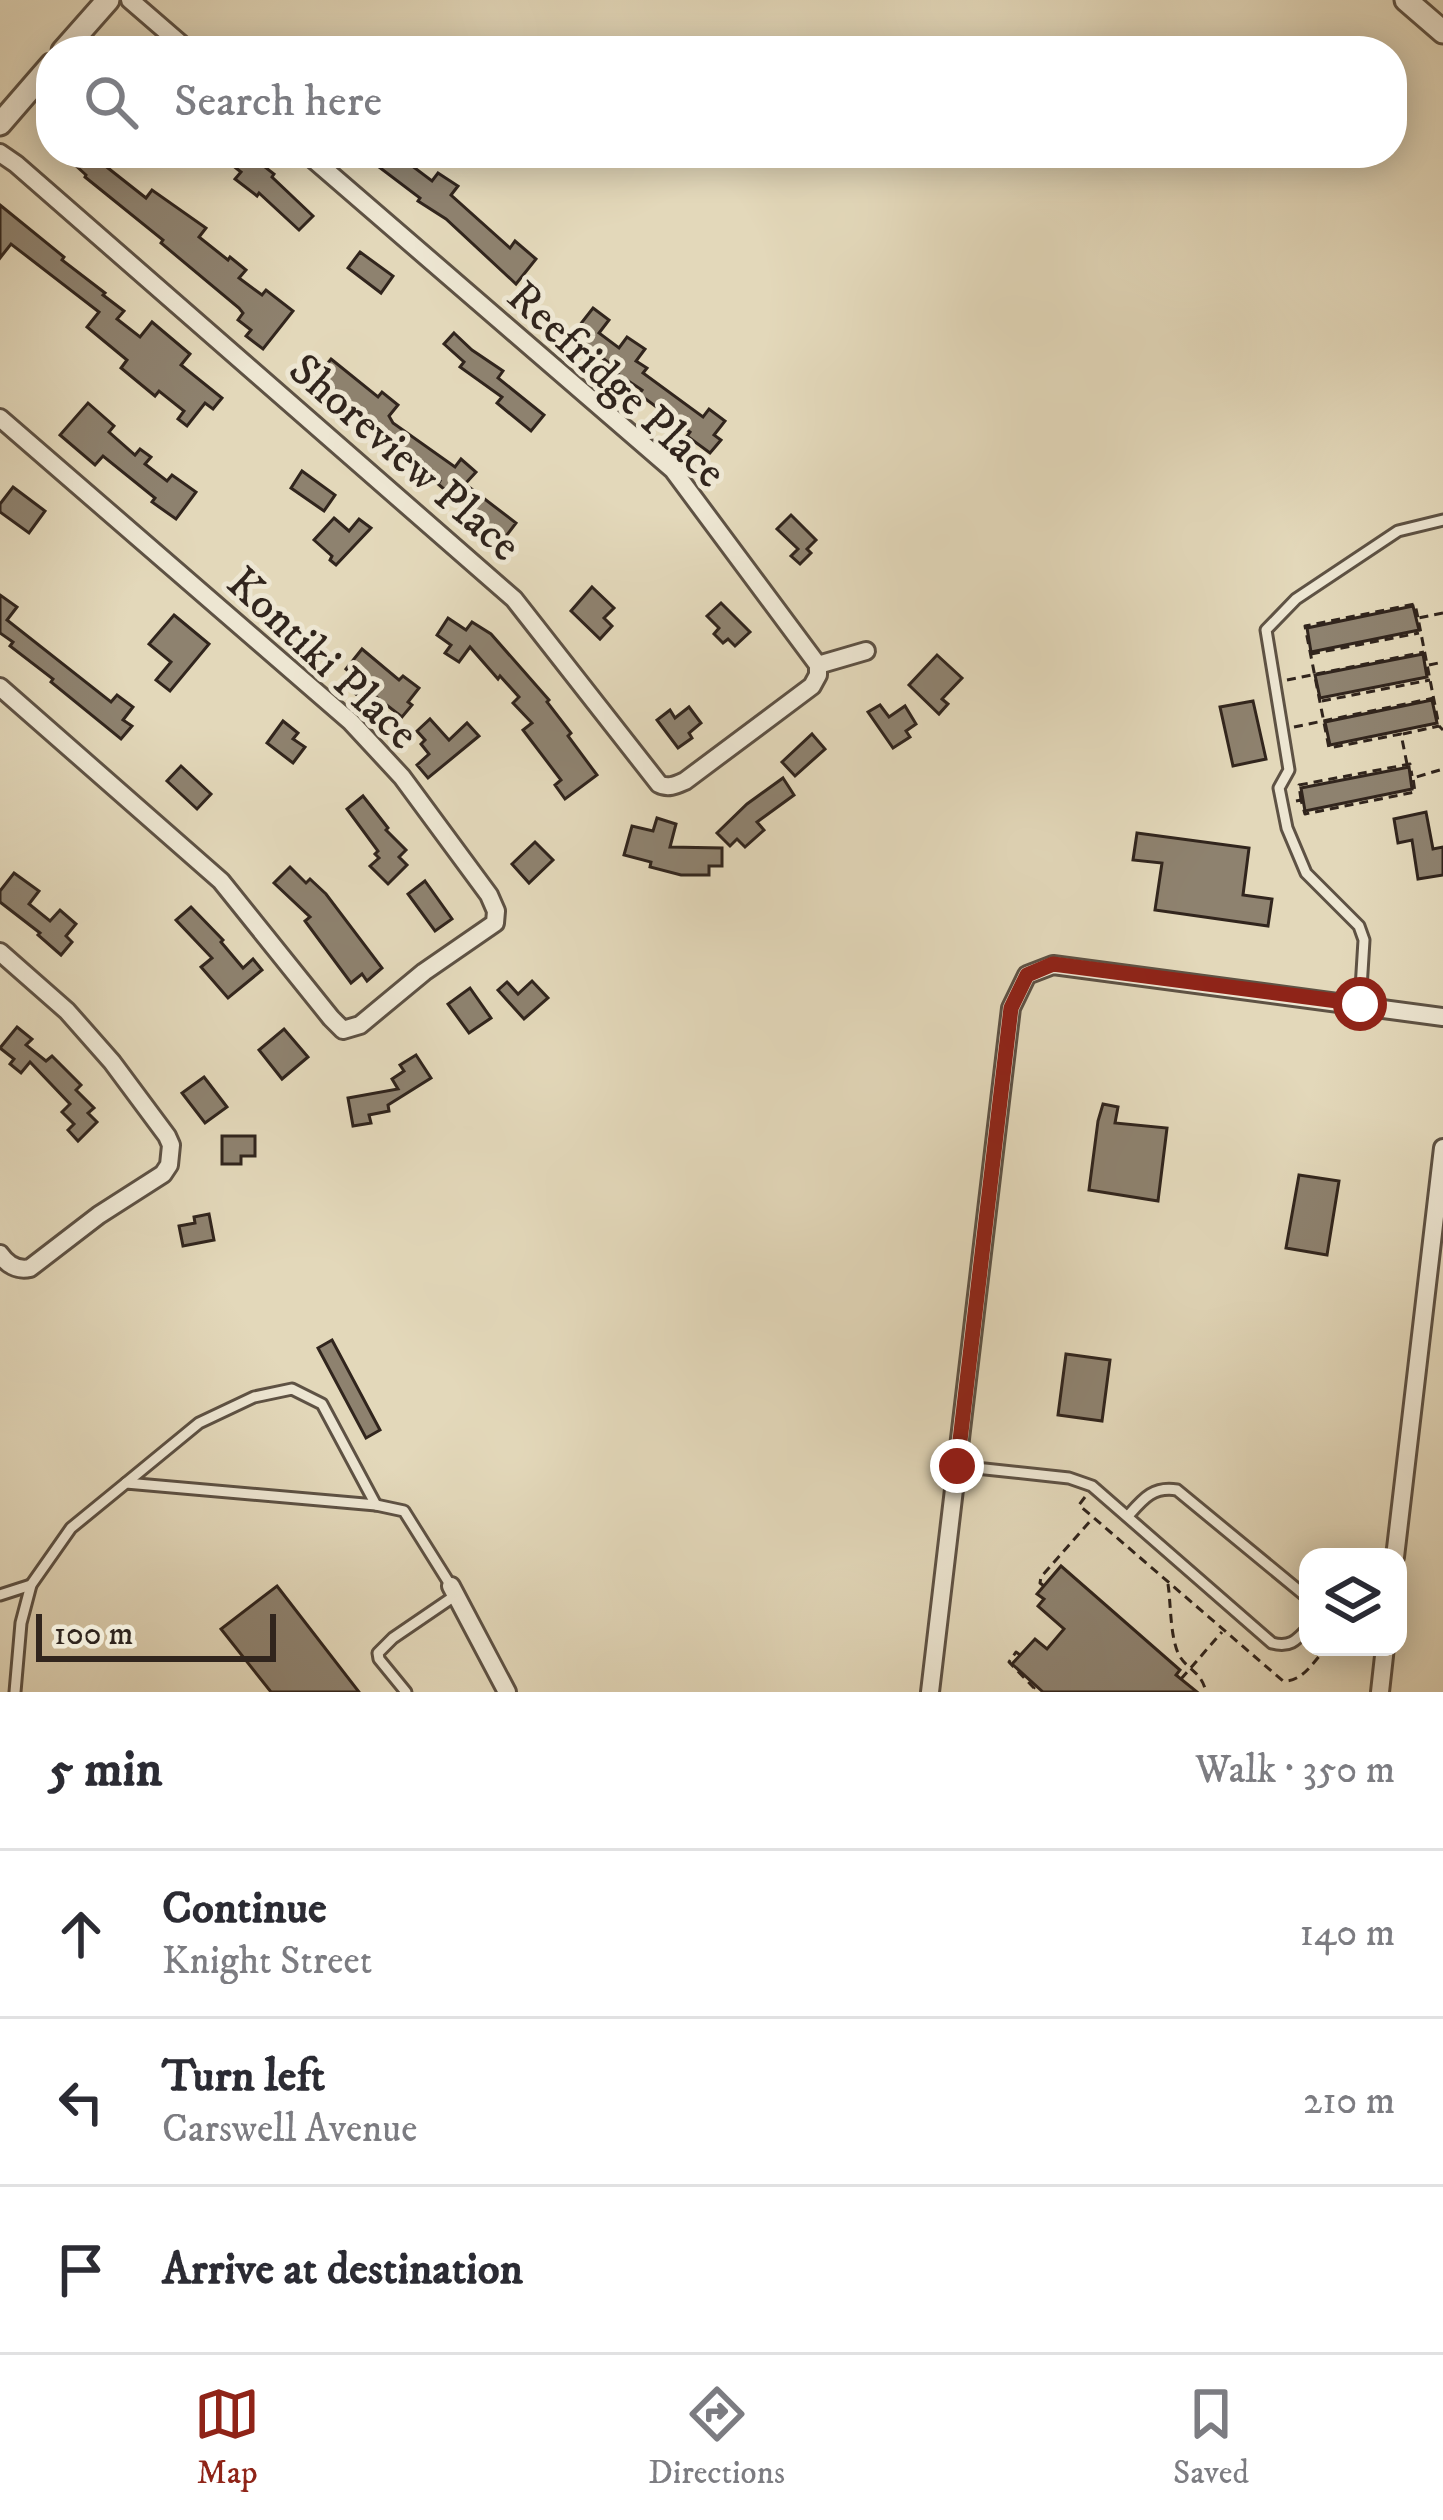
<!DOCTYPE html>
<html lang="en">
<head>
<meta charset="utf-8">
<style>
  body { margin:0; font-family:"IM FELL DW Pica",serif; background:#f2f2f3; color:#2b2b33 }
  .controls { position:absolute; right:36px; bottom:36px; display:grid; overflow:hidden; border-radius:24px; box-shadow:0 6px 30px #0003 }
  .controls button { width:108px; height:108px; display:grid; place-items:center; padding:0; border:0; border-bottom:3px solid #e1e1e2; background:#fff; color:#2b2b33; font:60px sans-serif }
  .scale { position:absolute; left:36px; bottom:30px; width:240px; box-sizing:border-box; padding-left:12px; border:6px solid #31251d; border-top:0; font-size:33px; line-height:42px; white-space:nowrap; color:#31251d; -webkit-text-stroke:9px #ede6d2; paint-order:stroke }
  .stop { position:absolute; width:36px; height:36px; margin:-27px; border:9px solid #8f2418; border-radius:50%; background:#fff }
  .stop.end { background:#8f2418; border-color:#fff; box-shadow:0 3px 12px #0008 }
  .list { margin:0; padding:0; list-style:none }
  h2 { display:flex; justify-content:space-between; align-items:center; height:156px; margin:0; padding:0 48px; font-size:51px }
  h2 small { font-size:39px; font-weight:400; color:#7c7c81 }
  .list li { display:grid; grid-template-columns:78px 1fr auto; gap:36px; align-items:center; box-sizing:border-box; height:168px; padding:0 48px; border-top:3px solid #e1e1e2 }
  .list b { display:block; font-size:45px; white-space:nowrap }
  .list p { margin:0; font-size:39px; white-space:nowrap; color:#7c7c81 }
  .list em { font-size:39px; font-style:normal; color:#7c7c81 }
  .icon { flex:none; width:66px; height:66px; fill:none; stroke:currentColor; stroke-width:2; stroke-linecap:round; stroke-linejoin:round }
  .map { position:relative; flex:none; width:1443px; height:1692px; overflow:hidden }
  .search { position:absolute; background:#fff; box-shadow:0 6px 30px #0003; left:36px; right:36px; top:36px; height:132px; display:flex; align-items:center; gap:30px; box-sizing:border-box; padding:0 42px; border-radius:48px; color:#7c7c81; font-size:45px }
  .sheet { height:660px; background:#fff }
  nav { display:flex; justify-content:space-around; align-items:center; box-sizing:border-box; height:168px; border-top:3px solid #e1e1e2; background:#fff; font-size:33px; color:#7c7c81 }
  nav a { display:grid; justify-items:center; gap:6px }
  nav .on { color:#8f2418 }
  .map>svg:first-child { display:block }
  .building { fill:#8e826f; stroke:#31251d; stroke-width:3 }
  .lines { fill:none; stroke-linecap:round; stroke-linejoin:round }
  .service-casing { stroke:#5e5244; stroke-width:15 }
  .minor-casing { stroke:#5e5244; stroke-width:22 }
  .tertiary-casing { stroke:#5e5244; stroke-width:27 }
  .path { stroke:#31251d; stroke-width:3; stroke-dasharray:9 6; stroke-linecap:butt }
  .service { stroke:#ede6d2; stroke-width:9 }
  .minor { stroke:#ede6d2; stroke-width:16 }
  .tertiary { stroke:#ede6d2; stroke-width:21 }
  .route { stroke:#8f2418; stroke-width:15 }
  .labels { text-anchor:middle; stroke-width:10; stroke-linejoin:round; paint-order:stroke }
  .street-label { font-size:45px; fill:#31251d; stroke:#ede6d2 }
</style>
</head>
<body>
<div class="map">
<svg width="1443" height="1692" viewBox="0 0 1443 1692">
  <rect width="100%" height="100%" fill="#e3d8ba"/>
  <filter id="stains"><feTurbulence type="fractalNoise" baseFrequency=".00167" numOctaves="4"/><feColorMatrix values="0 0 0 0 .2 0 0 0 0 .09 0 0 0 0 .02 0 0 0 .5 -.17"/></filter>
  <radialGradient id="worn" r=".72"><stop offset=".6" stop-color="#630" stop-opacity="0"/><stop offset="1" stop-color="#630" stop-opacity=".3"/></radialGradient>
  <g class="building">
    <polygon points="62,153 89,153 146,198 152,190 206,228 199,237 228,260 230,257 246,270 239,278 262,295 266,290 293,311 263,349 246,336 251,330 238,320 243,313 239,308 161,243 163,240 85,177 86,175"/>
    <polygon points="217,153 247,153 274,174 272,177 313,216 299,230 259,193 257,196 235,179 241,172"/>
    <polygon points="377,153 395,153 432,181 438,173 458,186 451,195 510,248 515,241 536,259 516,284 446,219 418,201 420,198 371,161"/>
    <polygon points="0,205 64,257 62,260 105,293 103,295 124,311 117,319 140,337 152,322 190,354 181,365 222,398 213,409 205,403 187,426 178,419 184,411 159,391 155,396 121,368 127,360 87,327 99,312 11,244 0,258"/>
    <polygon points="360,252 393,276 381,293 348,268"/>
    <polygon points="593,308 609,320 599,333 619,348 627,337 645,349 636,361 647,368 643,373 703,417 709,409 725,421 714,435 721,440 710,453 687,436 690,432 639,394 642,390 606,366 609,363 572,335"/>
    <polygon points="454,333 472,350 503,371 498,378 544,415 531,431 497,403 502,397 460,367 464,362 444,344"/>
    <polygon points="331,359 378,397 382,392 398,405 389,416 393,423 455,467 461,459 476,472 465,484 516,523 503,540 469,515 471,512 438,484 440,481 391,446 393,443 362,416 315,379"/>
    <polygon points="88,403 114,426 109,432 135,455 140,449 151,457 145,464 167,481 172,475 196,492 176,519 152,502 155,498 103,456 95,465 60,435"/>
    <polygon points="302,471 335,495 324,511 291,488"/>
    <polygon points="13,487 45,511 29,533 0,512 0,504"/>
    <polygon points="791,515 816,540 807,549 811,553 800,564 791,556 798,549 777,529"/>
    <polygon points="334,518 349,531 359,519 371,528 336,565 330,560 332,556 314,540"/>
    <polygon points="592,587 614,608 604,618 612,626 600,639 571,611"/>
    <polygon points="0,595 17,607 7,620 111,702 117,695 133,707 123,720 132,726 121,739 51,682 53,679 10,646 13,642 0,633"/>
    <polygon points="721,603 750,632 735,646 728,639 723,643 714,634 719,628 707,616"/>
    <polygon points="1413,606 1419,630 1311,652 1307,628"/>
    <polygon points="174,615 209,644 170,691 156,680 171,662 149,644"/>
    <polygon points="448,618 466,630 472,622 491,634 549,700 547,702 571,733 568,736 597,775 565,799 555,785 561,780 523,730 532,723 513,703 519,697 500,676 498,679 470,647 459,662 445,653 451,645 437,635"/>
    <polygon points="362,649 399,680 403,676 419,688 408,702 412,705 402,717 370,692 363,700 351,690 359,680 346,669"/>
    <polygon points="1423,654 1427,677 1320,698 1315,675"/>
    <polygon points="937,655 962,678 942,699 948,704 939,714 909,685"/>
    <polygon points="1432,700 1437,723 1330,745 1325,722"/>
    <polygon points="1253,701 1266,759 1233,766 1220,707"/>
    <polygon points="880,705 889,717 905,706 916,724 906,731 910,737 893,748 868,712"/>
    <polygon points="689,707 701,723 689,733 692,738 678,748 657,720 670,710 675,718"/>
    <polygon points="430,719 449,740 467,723 479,736 428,778 417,765 429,754 421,744 425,740 417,731"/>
    <polygon points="283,721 298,733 293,739 305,747 293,763 267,743"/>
    <polygon points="812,734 825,749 795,776 782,762"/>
    <polygon points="181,766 211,794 197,809 167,781"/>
    <polygon points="1409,767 1412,789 1305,811 1301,788"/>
    <polygon points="783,778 794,795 757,822 764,830 745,847 737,839 730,846 717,833 747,804"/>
    <polygon points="363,796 388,828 386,830 406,850 399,857 407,865 388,884 370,866 379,858 375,854 378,851 347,809"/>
    <polygon points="1426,812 1433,849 1443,847 1443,875 1418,879 1412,840 1398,843 1394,819"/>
    <polygon points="657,818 676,824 670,847 722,848 722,866 709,866 709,875 681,875 650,867 651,862 624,855 632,826 653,831"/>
    <polygon points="1137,833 1249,848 1243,895 1272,899 1268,926 1155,910 1162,863 1133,860"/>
    <polygon points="535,842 553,860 529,883 512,864"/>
    <polygon points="290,867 306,883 310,879 326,894 382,968 367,981 362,974 351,983 305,921 310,917 274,883"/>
    <polygon points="14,873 39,891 29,904 50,921 60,910 76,924 66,936 72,942 61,955 38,935 40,933 0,902 0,891"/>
    <polygon points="425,881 452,919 435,931 408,894"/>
    <polygon points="191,907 223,940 221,942 243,968 253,959 262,970 228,998 201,967 212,958 176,920"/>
    <polygon points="532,981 548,998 524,1019 498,990 507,982 518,994"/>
    <polygon points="470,988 491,1018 469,1033 448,1004"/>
    <polygon points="17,1027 32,1039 26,1045 46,1061 52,1056 81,1085 76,1090 94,1108 88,1113 97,1122 78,1141 68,1130 74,1124 62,1112 70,1104 30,1062 21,1073 10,1064 14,1059 0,1048"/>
    <polygon points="284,1029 308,1057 282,1079 259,1050"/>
    <polygon points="416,1055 431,1078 388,1105 389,1111 369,1115 371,1123 353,1126 348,1098 398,1089 392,1079 404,1071 400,1065"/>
    <polygon points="204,1077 227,1107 205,1123 182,1093"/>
    <polygon points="1103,1104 1118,1107 1115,1123 1167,1128 1158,1201 1089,1190 1098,1121"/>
    <polygon points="222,1136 255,1136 255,1156 241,1156 241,1164 222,1164"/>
    <polygon points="1299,1175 1339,1181 1327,1255 1286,1248"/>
    <polygon points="209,1214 214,1240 183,1246 179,1226 195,1223 194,1217"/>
    <polygon points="332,1340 380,1430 366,1438 318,1348"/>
    <polygon points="1066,1354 1110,1360 1102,1421 1058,1415"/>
    <polygon points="1061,1566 1180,1670 1176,1675 1197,1692 1043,1692 1012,1664 1035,1639 1047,1649 1064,1629 1038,1606 1044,1599 1037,1594"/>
    <polygon points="277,1586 359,1692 271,1692 221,1629"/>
  </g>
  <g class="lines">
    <g class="service-casing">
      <g id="service">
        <polyline points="1360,1005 1364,940 1359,926 1306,873 1287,828 1279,788 1289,770 1266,630 1296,599 1398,531 1443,520"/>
        <path d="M 957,1466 L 1069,1478 L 1092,1486 L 1272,1643 C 1289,1648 1296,1641 1308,1628"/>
        <polyline points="126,1483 199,1423 254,1397 292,1389 322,1404 376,1505"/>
        <path d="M 1128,1516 C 1143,1499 1153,1486 1177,1490 L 1308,1598"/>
        <polyline points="0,1595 31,1585"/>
        <polyline points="15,1692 21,1623 31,1585 71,1528 126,1483 376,1505 404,1511 451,1586"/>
        <polyline points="406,1692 379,1659 378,1653 393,1638 456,1595"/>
      </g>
    </g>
    <g class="minor-casing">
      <g id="minor">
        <polyline points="130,0 189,51"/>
        <path d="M 0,153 L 16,164 L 514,599 L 659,784 C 668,789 676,785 685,781 L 812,686 L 818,675 L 818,665 L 673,470 L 306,153"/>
        <polyline points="0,418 351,722 402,777 489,895 496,911 495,923 424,972 360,1025 343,1030 331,1018 221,881 0,687"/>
        <polyline points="818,665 866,651"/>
        <path d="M 0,952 L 67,1011 L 112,1062 L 167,1136 L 171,1145 L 169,1165 L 163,1174 L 99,1215 L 30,1268 C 17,1271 7,1264 0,1254"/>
        <polyline points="1395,1557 1443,1148"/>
        <polyline points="451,1586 507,1692"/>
        <polyline points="930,1692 1011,1008 1027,975 1053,965 1443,1017"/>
        <polyline points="1380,1692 1385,1647"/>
      </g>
    </g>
    <g class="tertiary-casing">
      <g id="tertiary">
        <polyline points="1406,0 1443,32"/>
        <polyline points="63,51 108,0"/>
        <polyline points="0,124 51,65"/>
      </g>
    </g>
    <g class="path">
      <polyline points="1443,613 1418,618 1439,726 1443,730"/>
      <polyline points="1311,654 1419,633"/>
      <polyline points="1429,665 1443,662"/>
      <polyline points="1287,680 1424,652"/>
      <polyline points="1322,701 1430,680"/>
      <polyline points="1294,727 1434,698"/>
      <polyline points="1403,734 1439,726"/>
      <polyline points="1407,764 1401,734 1329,748 1305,626 1415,604 1418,618"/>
      <polyline points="1301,800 1299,785 1410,764 1412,776"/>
      <polyline points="1296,801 1301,800 1305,814 1415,792 1413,778 1443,769"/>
      <path d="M 1085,1497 L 1079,1505 L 1283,1681 C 1303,1682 1314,1661 1327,1647"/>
      <path d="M 1168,1584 C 1171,1605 1170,1634 1178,1653 C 1186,1670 1201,1670 1206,1692"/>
      <polyline points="1044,1586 1040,1583 1041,1577 1092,1519"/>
      <polyline points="1020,1655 1016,1652 1009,1662 1034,1688 1030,1692"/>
      <polyline points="1181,1679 1222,1632"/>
    </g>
    <use href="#service" class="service"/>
    <use href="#minor" class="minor"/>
    <use href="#tertiary" class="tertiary"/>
  </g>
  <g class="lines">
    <polyline class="route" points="957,1466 1011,1008 1027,975 1053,964 1360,1004"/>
  </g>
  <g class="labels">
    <g class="street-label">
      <text transform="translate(618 383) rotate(43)" y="16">Reefridge Place</text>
      <text transform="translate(406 456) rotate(41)" y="16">Shoreview Place</text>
      <text transform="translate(324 657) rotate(43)" y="16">Kontiki Place</text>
    </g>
  </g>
  <rect width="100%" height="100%" filter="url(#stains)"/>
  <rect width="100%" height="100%" fill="url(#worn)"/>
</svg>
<div class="controls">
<button><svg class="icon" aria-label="layers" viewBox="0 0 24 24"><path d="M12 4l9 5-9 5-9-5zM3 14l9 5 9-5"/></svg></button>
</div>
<div class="scale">100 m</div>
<div class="stop" style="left:1360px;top:1004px"></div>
<div class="stop end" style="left:957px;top:1466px"></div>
<div class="search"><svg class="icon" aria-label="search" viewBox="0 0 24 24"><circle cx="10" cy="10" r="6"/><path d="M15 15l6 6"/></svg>Search here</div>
</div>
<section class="sheet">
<h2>5 min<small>Walk · 350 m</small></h2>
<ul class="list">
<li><svg class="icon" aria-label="ahead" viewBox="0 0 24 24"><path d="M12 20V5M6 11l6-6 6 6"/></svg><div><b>Continue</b><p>Knight Street</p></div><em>140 m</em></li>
<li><svg class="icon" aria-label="left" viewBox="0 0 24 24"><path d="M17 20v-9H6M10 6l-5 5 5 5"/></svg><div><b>Turn left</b><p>Carswell Avenue</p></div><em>210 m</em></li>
<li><svg class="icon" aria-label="arrive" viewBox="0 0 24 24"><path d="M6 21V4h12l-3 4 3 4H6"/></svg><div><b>Arrive at destination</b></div></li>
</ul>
</section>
<nav>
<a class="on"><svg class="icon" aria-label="map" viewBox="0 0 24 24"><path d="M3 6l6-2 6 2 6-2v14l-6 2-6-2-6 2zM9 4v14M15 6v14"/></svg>Map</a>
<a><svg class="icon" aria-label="directions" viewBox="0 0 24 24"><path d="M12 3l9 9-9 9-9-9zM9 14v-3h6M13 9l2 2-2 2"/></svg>Directions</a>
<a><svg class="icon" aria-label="saved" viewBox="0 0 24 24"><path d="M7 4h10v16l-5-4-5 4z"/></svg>Saved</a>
</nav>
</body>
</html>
